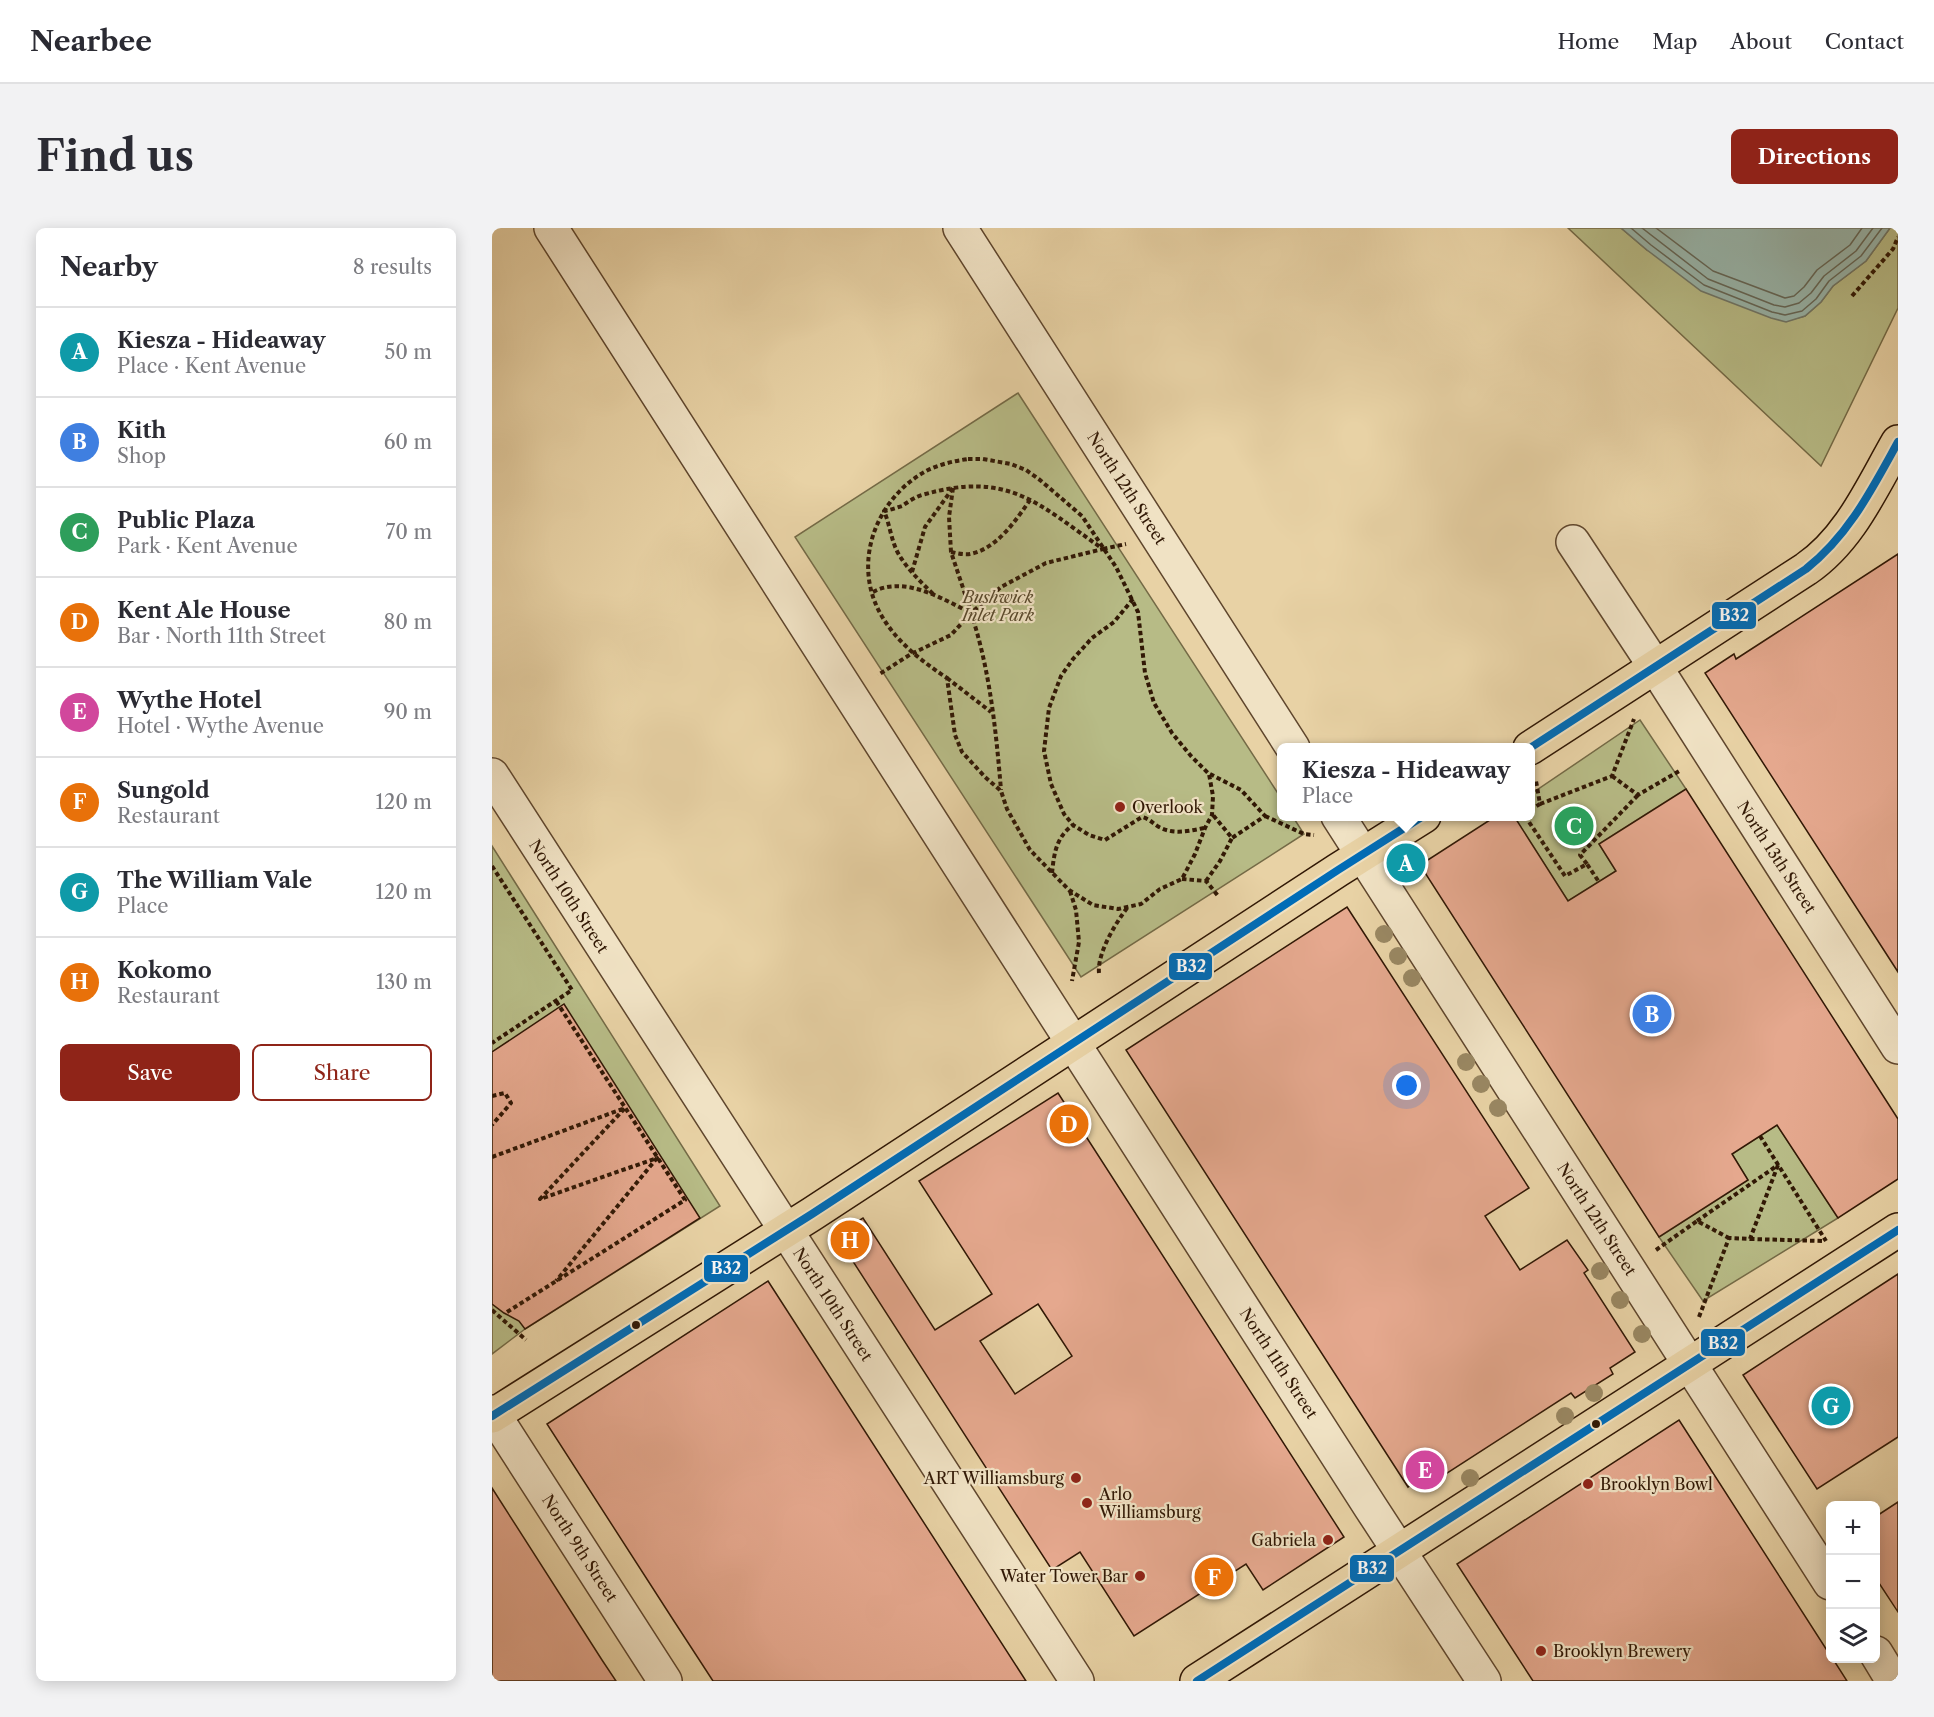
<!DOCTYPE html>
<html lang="en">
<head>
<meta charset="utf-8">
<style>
  body { margin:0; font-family:"Libre Caslon Text",serif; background:#f2f2f3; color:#2b2b33 }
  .controls { position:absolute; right:18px; bottom:18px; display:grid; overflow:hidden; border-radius:9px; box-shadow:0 3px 15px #0003 }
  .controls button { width:54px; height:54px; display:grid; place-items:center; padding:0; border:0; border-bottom:2px solid #e1e1e2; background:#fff; color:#2b2b33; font:30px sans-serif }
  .you { position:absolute; left:915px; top:858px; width:21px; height:21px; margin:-15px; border:4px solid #fff; border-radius:50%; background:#1a73e8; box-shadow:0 0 0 9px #1a73e833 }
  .badge { display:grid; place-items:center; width:39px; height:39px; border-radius:50%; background:#8f2418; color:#fff; font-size:20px; font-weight:700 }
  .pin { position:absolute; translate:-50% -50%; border:3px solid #fff; box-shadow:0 2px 6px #0006 }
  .popup { position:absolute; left:785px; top:515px; width:258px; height:78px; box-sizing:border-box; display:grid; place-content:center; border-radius:9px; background:#fff; filter:drop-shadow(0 2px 4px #0005); font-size:20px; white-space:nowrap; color:#7c7c81 }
  .popup b { font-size:22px; color:#2b2b33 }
  .popup::after { content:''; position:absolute; left:50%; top:100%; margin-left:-12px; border:12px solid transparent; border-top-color:#fff }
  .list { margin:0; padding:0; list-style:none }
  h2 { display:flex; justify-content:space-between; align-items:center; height:78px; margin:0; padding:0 24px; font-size:26px }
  h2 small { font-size:20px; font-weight:400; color:#7c7c81 }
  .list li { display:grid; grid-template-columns:39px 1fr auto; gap:18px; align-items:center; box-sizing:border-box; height:90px; padding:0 24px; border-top:2px solid #e1e1e2 }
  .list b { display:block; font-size:22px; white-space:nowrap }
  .list p { margin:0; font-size:20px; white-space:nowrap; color:#7c7c81 }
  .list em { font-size:20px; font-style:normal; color:#7c7c81 }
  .actions { display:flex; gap:12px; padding:18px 24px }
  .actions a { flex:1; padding:14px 0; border:2px solid #8f2418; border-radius:9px; text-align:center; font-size:21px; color:#8f2418 }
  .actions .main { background:#8f2418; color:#fff }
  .icon { flex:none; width:33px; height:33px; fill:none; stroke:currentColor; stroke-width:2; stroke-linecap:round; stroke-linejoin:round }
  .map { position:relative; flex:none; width:1406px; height:1453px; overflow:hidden; border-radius:9px }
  header { display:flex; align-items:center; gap:36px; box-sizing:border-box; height:84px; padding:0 30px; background:#fff; border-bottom:2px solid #e1e1e2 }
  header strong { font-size:28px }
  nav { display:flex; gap:33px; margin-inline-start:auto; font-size:21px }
  .intro { display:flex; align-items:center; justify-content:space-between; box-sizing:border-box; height:144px; padding:0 36px }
  h1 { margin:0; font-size:42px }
  .button { padding:15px 27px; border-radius:9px; background:#8f2418; color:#fff; font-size:21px; font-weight:700 }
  main { display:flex; gap:36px; padding:0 36px }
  aside { flex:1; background:#fff; border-radius:9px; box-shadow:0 3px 15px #0003 }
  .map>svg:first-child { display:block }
  .green { fill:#b7bb86; stroke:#746a46; stroke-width:1.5 }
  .water { fill:#98b6ac; stroke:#6f7769; stroke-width:1.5 }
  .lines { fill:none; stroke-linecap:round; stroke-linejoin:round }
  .shore { stroke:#646758; stroke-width:1.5 }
  .building { fill:#e5a88e; stroke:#311805; stroke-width:1.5; fill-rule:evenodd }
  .minor-casing { stroke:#5f462d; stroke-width:36 }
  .major-casing { stroke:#311805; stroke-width:36 }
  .path { stroke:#311805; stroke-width:4; stroke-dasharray:4.5 3; stroke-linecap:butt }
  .minor { stroke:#f0e2c4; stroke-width:33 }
  .major { stroke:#e8d2a5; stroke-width:33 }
  .bus-1-casing { stroke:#f0e2c4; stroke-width:12 }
  .bus-1 { stroke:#006cb7; stroke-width:8 }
  .tree { fill:#998762 }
  .poi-dot { fill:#8f2418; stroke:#f0e2c4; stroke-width:2 }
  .bus-dot { fill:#311805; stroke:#f0e2c4; stroke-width:2 }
  .labels { text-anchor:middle; stroke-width:4.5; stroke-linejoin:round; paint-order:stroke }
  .street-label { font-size:16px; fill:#311805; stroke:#f0e2c4 }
  .park-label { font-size:16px; font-style:italic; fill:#59492c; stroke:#f0e2c4 }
  .poi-label { font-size:16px; fill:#311805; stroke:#f0e2c4; text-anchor:start }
  .line-badge { stroke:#f0e2c4; stroke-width:2 }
  .badge-label { font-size:16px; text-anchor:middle; font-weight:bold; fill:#fff }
</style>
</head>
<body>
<header>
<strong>Nearbee</strong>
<nav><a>Home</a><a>Map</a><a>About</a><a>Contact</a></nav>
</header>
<div class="intro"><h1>Find us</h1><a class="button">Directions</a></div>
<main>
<aside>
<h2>Nearby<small>8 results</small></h2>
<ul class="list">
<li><span class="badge" style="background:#0f9aa8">A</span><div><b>Kiesza - Hideaway</b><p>Place · Kent Avenue</p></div><em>50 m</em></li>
<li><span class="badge" style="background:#3f7fe0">B</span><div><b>Kith</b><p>Shop</p></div><em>60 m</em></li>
<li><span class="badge" style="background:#2e9e5b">C</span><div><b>Public Plaza</b><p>Park · Kent Avenue</p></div><em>70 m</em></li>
<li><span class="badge" style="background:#e8710a">D</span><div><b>Kent Ale House</b><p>Bar · North 11th Street</p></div><em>80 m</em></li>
<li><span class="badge" style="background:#d1479c">E</span><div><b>Wythe Hotel</b><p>Hotel · Wythe Avenue</p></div><em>90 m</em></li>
<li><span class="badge" style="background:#e8710a">F</span><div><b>Sungold</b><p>Restaurant</p></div><em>120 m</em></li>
<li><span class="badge" style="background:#0f9aa8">G</span><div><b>The William Vale</b><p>Place</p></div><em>120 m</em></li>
<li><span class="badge" style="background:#e8710a">H</span><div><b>Kokomo</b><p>Restaurant</p></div><em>130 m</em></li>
</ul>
<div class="actions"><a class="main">Save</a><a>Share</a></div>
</aside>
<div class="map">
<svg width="1406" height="1453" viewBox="0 0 1406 1453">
  <rect width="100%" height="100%" fill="#e8d2a5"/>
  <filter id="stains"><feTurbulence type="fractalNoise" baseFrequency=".00333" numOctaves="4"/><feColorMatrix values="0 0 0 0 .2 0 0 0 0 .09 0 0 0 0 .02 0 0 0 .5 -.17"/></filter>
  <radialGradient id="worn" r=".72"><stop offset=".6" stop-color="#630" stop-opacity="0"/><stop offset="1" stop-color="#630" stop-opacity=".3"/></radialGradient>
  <g class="green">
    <polygon points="1076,0 1129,0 1155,22 1294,93 1313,88 1329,74 1341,58 1374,33 1398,0 1406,0 1406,80 1329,238"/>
    <polygon points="526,165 789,570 790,588 801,589 812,606 589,749 303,309"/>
    <polygon points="1148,492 1194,561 1107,616 1124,643 1076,673 1022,589 1038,588 1039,566"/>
    <polygon points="0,618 228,978 33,1101 0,1126"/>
    <polygon points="1285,897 1346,990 1211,1073 1167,1009 1256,952 1240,926"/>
  </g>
  <polygon class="water" points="1129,0 1398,0 1374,33 1341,58 1329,74 1313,88 1294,94 1279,90 1209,63 1155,22"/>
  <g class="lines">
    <g class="shore">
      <polyline points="1139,0 1159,17 1212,57 1280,84 1293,87 1310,83 1324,71 1337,53 1369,28 1390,0"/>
      <polyline points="1150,0 1216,51 1282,77 1293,79 1307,75 1319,65 1332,48 1364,23 1381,0"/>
      <polyline points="1164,0 1221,43 1293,70 1302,68 1312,59 1325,42 1358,17 1370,0"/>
    </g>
  </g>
  <g class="building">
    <polygon points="1406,326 1406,744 1213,445 1242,426 1244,431"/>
    <polygon points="1194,561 1406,891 1406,951 1346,990 1285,897 1240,926 1256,952 1167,1009 928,637 1004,588 1022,588 1076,673 1124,643 1107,616"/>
    <polygon points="855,679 1037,960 993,988 1028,1042 1075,1012 1096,1042 1092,1045 1143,1124 1118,1140 1121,1146 1083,1170 1079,1165 929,1262 924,1252 916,1259 634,822"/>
    <polygon points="72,776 208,990 33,1101 27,1093 12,1085 0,1076 0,824"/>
    <path d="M 566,865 L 852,1309 L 771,1362 L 754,1336 L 642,1408 L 588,1324 L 560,1342 L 344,1007 L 371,990 L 443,1102 L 500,1066 L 427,953 ZM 546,1076 L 580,1128 L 523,1166 L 488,1113 Z"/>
    <polygon points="1406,1046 1406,1209 1325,1261 1251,1147"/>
    <polygon points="276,1053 534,1453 221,1453 180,1390 55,1196"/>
    <polygon points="1187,1192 1338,1427 1338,1431 1341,1431 1355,1453 1041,1453 965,1336"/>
    <polygon points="0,1260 110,1432 124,1453 0,1453"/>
    <polygon points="1406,1274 1406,1384 1383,1349 1383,1289"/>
  </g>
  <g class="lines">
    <g class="minor-casing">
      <g id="minor">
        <polyline points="59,0 879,1280 992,1453"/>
        <polyline points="468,0 801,520"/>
        <polyline points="1081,314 1164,440 1406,819"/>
        <polyline points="0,547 585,1453"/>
        <polyline points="846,588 1338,1355"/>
        <polyline points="0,1184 173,1453"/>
        <polyline points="1384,1425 1401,1453"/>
      </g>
    </g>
    <g class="major-casing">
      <g id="major">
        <path d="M 1038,520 L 1314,341 C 1358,311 1380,259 1406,214"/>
        <polyline points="0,1188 320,986 846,642 932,588"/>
        <polyline points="705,1453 1406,1002"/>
      </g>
    </g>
    <g class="path">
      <polyline points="1360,68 1401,21 1406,9"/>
      <path d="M 476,231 L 491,231 L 519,236 L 534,242 L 548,252 L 590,288 L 624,339 L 646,384 L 653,445 L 662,475 L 680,505 L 699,528 L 717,546 L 721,568 L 720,587 L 713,600 L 703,626 L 690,651 L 668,661 L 649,676 L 626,681 L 601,677 L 577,662 L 538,622 L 515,581 L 509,563 L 493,549 L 470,524 L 463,507 L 455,450 C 428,432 402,412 387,383 C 360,331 386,268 436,242 C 449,236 462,233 476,231 Z"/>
      <polyline points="461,260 457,289 459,324 479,384"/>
      <polyline points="611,321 634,316"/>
      <path d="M 459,324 C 464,325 472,327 478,326 C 505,321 524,292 538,272"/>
      <polyline points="420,344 433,299 461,260"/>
      <path d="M 381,364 C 412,347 451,371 479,385 L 459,407 L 419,426 L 386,447"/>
      <path d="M 441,366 C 428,353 415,341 406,325 C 399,312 398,297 392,283 C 398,282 404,280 410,278 C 416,274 423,269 430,267 C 516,242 545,275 611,321 L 554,335 L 509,359 L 479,385 C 498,442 504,503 509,562"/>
      <path d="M 641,371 L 622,394 L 600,410 L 581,431 L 569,448 L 557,480 L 552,523 L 559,556 L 572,586 L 581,597 L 597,607 L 613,612 L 650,589 C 658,591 660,595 667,599 C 682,607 697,603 712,600"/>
      <polyline points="455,450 499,484"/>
      <polyline points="718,546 749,562 773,588 740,610"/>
      <polyline points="1120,548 1146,567 1189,542"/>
      <polyline points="1048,576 1120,548 1142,491"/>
      <polyline points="1038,582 1048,576 1044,553"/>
      <polyline points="773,588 812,606 822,607"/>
      <polyline points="1033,588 1073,648 1095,636 1107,654"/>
      <polyline points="1095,636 1088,627 1146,567"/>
      <polyline points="0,638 80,762 0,815"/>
      <path d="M 560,645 C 562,626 564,609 581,597"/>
      <polyline points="690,651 714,653 727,669"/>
      <polyline points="714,653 728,633 740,610 721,587"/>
      <polyline points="578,663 584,682 587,714 580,753"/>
      <path d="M 607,745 C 605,726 623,696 635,680"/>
      <polyline points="0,868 13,865 19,875 0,897"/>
      <polyline points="1268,908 1334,1013"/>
      <polyline points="0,929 133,880 48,971 165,930 64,1053"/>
      <polyline points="1205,993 1286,937"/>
      <polyline points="1258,1011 1331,1013"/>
      <polyline points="1164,1022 1205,993 1237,1010"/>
      <polyline points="0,1082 34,1112"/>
      <polyline points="15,1084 193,972 64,773"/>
      <polyline points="1207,1089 1237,1010 1258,1011 1286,937"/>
    </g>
    <use href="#minor" class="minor"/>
    <use href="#major" class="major"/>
    <g class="bus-1-casing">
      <g id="bus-1">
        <path d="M 1038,520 L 1314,341 C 1357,307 1380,261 1406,214"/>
        <polyline points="0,1188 320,986 846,642 931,588"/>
        <polyline points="705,1453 1406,1002"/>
      </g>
    </g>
    <use href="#bus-1" class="bus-1"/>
  </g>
  <g class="tree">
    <circle cx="892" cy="706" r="9"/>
    <circle cx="906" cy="728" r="9"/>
    <circle cx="920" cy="750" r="9"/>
    <circle cx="974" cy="834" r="9"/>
    <circle cx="989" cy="856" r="9"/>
    <circle cx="1006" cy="880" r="9"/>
    <circle cx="1108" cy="1043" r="9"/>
    <circle cx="1128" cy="1072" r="9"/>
    <circle cx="1150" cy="1106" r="9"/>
    <circle cx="1102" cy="1165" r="9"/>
    <circle cx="1073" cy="1188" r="9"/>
    <circle cx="978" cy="1250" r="9"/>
  </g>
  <g class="poi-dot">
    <circle cx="628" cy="579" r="6"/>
    <circle cx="584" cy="1250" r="6"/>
    <circle cx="1096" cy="1256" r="6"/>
    <circle cx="595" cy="1275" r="6"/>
    <circle cx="836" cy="1312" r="6"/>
    <circle cx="648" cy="1348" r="6"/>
    <circle cx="1049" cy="1423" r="6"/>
  </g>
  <g class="bus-dot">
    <circle cx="144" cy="1097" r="5"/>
    <circle cx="1104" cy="1196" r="5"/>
  </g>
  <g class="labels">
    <g class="street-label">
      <text transform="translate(635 260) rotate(57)" y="6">North 12th Street</text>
      <text transform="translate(1285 629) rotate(57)" y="6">North 13th Street</text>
      <text transform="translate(77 668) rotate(57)" y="6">North 10th Street</text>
      <text transform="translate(1105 991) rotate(57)" y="6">North 12th Street</text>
      <text transform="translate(341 1076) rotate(57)" y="6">North 10th Street</text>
      <text transform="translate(787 1135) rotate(57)" y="6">North 11th Street</text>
      <text transform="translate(88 1320) rotate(57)" y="6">North 9th Street</text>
    </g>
    <g class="park-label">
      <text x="506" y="375">Bushwick<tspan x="506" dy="18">Inlet Park</tspan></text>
    </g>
    <g class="poi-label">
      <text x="640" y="585">Overlook</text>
      <text x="572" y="1256" text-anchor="end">ART Williamsburg</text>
      <text x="1108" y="1262">Brooklyn Bowl</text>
      <text x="607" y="1272">Arlo<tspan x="607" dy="18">Williamsburg</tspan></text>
      <text x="824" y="1318" text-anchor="end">Gabriela</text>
      <text x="636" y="1354" text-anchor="end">Water Tower Bar</text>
      <text x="1061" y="1429">Brooklyn Brewery</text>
    </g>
  </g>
  <g class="line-badge">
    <rect x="1219" y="373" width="46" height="29" rx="6" fill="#006cb7"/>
    <rect x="676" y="724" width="45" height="29" rx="6" fill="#006cb7"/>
    <rect x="211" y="1026" width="46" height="29" rx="6" fill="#006cb7"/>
    <rect x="1208" y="1100" width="46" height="29" rx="6" fill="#006cb7"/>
    <rect x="857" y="1326" width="46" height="29" rx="6" fill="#006cb7"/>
  </g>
  <g class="badge-label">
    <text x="1242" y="393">B32</text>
    <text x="699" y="744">B32</text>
    <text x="234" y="1046">B32</text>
    <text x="1231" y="1121">B32</text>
    <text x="880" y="1346">B32</text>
  </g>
  <rect width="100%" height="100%" filter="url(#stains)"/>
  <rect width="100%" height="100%" fill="url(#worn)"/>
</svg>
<div class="controls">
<button>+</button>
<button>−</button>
<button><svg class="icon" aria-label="layers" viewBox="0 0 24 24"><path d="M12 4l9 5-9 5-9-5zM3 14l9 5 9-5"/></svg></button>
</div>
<div class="you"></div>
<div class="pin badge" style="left:914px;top:635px;background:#0f9aa8">A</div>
<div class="popup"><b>Kiesza - Hideaway</b>Place</div>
<div class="pin badge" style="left:1160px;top:786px;background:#3f7fe0">B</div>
<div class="pin badge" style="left:1082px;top:598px;background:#2e9e5b">C</div>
<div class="pin badge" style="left:577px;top:896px;background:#e8710a">D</div>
<div class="pin badge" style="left:933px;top:1242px;background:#d1479c">E</div>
<div class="pin badge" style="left:722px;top:1349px;background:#e8710a">F</div>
<div class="pin badge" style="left:1339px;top:1178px;background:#0f9aa8">G</div>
<div class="pin badge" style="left:358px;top:1012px;background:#e8710a">H</div>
</div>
</main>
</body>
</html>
